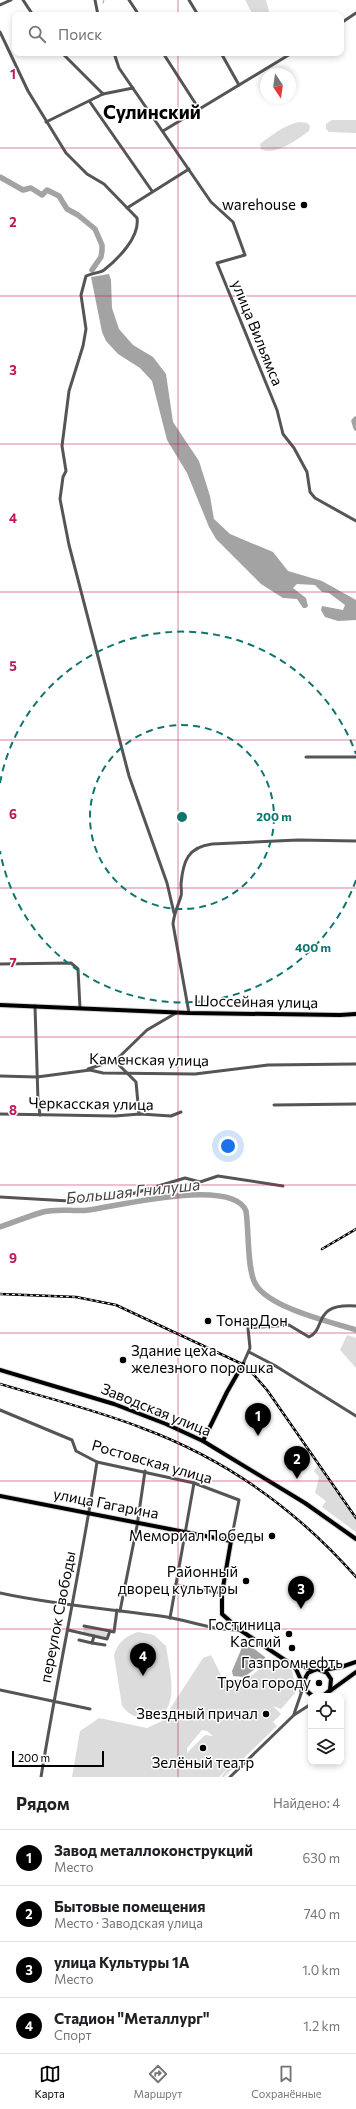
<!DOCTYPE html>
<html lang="ru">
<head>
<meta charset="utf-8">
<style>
  body { margin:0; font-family:Commissioner,sans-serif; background:#f6f6f6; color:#202124 }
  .controls { position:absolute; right:12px; bottom:12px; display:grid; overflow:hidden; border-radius:8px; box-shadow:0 2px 6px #0003 }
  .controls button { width:36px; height:36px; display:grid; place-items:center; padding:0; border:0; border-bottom:1px solid #e0e0e0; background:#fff; color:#202124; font:20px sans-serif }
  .compass { position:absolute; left:260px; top:68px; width:36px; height:36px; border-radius:50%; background:#fff; box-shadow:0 2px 6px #0003; rotate:167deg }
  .scale { position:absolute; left:12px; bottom:10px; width:92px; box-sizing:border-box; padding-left:4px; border:2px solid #000; border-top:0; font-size:11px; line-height:14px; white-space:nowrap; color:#000; -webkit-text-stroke:3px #fff; paint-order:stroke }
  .you { position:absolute; left:228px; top:1146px; width:14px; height:14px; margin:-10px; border:3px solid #fff; border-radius:50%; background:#1a73e8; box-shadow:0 0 0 6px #1a73e833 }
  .badge { display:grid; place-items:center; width:26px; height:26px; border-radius:50%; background:#000; color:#fff; font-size:13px; font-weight:700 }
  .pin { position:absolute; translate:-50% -33px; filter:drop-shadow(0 1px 2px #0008) }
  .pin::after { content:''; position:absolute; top:21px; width:14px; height:12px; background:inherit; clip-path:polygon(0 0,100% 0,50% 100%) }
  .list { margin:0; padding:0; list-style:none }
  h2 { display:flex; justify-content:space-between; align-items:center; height:52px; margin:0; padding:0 16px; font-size:17px }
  h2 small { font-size:13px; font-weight:400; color:#757577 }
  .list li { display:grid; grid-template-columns:26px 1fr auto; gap:12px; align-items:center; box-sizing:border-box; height:56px; padding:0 16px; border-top:1px solid #e0e0e0 }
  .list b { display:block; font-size:15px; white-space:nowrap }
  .list p { margin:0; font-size:13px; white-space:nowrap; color:#757577 }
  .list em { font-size:13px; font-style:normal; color:#757577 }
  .icon { flex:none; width:22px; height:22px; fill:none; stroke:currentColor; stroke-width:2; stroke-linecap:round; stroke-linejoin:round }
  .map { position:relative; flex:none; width:356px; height:1777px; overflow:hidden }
  .search { position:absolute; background:#fff; box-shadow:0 2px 6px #0003; left:12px; right:12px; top:12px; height:44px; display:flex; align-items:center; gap:10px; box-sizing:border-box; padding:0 14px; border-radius:8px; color:#757577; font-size:15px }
  .sheet { height:276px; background:#fff }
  nav { display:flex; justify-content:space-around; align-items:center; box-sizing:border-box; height:56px; border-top:1px solid #e0e0e0; background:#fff; font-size:11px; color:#757577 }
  nav a { display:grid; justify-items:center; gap:2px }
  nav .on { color:#000 }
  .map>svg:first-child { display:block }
  .green { fill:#dcdcdc; fill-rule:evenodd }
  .water { fill:#a3a3a3 }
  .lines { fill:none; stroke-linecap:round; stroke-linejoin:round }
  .stream { stroke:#a3a3a3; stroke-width:1 }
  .river { stroke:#a3a3a3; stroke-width:5.5 }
  .major-casing { stroke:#dbdbdb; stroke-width:6 }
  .minor { stroke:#555; stroke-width:3 }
  .major { stroke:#000; stroke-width:4 }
  .rail-casing { stroke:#000; stroke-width:2.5 }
  .rail { stroke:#fff; stroke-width:1; stroke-dasharray:3; stroke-linecap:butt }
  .grid { fill:none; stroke:#c2185b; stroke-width:1; stroke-opacity:0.55 }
  .ring { fill:none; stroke:#0f766e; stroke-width:2; stroke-dasharray:7 5 }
  .poi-dot { fill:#000; stroke:#fff; stroke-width:1.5 }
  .labels { text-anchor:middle; stroke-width:3; stroke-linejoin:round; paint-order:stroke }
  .poi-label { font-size:15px; fill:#000; stroke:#fff; text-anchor:end }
  .street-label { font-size:15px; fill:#000; stroke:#fff }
  .water-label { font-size:16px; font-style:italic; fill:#444; stroke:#fff }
  .district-label { font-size:19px; font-weight:bold; fill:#000; stroke:#fff }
  .grid-label { font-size:13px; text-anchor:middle; font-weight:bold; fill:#c2185b; stroke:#fff; stroke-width:3; stroke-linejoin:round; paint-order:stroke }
  .centre { fill:#0f766e; stroke:#fff; stroke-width:2 }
  .ring-label { font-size:12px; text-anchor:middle; font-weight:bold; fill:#0f766e; stroke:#fff; stroke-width:3; stroke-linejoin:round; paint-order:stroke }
</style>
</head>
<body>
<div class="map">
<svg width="356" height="1777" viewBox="0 0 356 1777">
  <rect width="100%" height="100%" fill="#fff"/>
  <g class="green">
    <polygon points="245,0 266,0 270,15 253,15"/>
    <polygon points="332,120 356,120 356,133 329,132 326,129 326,124"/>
    <path d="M 299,122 L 307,123 L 310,126 L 309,131 C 298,139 274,157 261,149 L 260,144 C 272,135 284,125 299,122 Z"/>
    <polygon points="347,1335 356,1338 356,1368 340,1350"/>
    <polygon points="318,1465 356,1520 356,1532 322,1507 326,1501 315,1493 319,1477 314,1471"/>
    <polygon points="84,1627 108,1633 106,1638 83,1632"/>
    <path d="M 138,1632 L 154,1635 L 166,1646 C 169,1668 184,1717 148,1718 C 137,1719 129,1715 122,1706 L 114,1655 C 118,1642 126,1636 138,1632 Z"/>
    <path d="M 211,1655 L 223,1679 L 247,1679 L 275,1657 L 292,1670 L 296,1692 L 281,1709 L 273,1706 L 281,1714 L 273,1722 L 277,1726 L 224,1777 L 221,1777 L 229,1767 L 219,1777 L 72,1777 L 80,1731 L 99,1718 L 147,1728 L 162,1721 L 203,1658 ZM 202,1730 L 207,1731 L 213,1736 L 205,1735 L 187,1753 L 187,1748 Z"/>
  </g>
  <g class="water">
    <polygon points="109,274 111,280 112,308 119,329 133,345 153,357 166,374 173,422 199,461 210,496 214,519 230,534 273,552 288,571 322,581 356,600 356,620 338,621 325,617 321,610 322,606 343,610 345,605 329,593 322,592 315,585 297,584 293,588 306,598 308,606 306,608 303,608 297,599 283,598 261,584 216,539 209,527 187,473 167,440 152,381 140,368 118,354 106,341 102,332 91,277"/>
    <polygon points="243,1645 249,1645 265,1657 266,1661 244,1677 233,1676 232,1671"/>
  </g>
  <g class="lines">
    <polyline class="stream" points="103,3 104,0"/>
    <g class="river">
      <polyline points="0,177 23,190 31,188 42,195 47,190 59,196 67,209 78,215 95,229 102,245 102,251 101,257 92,270"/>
      <polyline points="356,419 354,421 356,428"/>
      <path d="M 0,1227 C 14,1222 29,1216 43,1212 C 58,1208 74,1212 89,1210 C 118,1206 233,1177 246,1211 C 249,1231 247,1264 254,1281 C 264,1307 331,1322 356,1330"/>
    </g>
    <g class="major-casing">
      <g id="major">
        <polyline points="0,1005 189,1013 340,1015 356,1014"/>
        <polyline points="0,1370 114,1404 166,1424 203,1441 305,1503 356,1539"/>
        <polyline points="203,1441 227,1392 243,1364"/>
        <polyline points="0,1496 231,1541 222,1593 222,1614 240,1630 291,1664 296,1669 305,1689"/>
        <polyline points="291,1663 315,1670"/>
        <polyline points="323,1670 341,1667 356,1662"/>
        <polyline points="330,1691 356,1672"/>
        <path d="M 313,1696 C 304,1691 302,1682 308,1673 L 317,1669 L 327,1673 L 331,1679 L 330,1690 L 323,1696"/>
      </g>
    </g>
    <g class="minor">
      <polyline points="23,0 33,15"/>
      <polyline points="95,0 98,15"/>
      <polyline points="129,0 139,15"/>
      <polyline points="189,0 198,15"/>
      <polyline points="0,5 11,0"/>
      <polyline points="341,23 356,13"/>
      <path d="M 0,32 L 28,91 L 66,153 L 87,174 L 104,184 L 137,218 C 140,237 118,259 104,270 C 100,273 92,273 86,276 L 81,295 L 86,329 L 83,346 L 69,391 L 62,446 L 66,471 L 63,477 L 60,499 L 69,545 L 129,776 L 167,883 L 174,913"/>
      <polyline points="62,53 103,94"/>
      <polyline points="114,53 119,68 211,202 233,222 245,255 217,263 277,410 283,434 294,448 307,472 310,492 315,498 356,521"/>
      <polyline points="163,53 199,109"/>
      <polyline points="221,53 239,85"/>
      <polyline points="90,102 152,191"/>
      <polyline points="46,122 103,94 133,88"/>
      <polyline points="163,131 292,53"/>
      <polyline points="127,208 189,169"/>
      <polyline points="306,757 356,757"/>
      <polyline points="0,964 71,963 78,969 80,1008"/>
      <polyline points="35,1006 38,1100 40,1115"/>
      <path d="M 189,1013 L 173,924 C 174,913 178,906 181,896 C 182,893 181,888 181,884 C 183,861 188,847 212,844 L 298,840 L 356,841"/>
      <polyline points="116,1060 119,1065 136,1082 139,1114"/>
      <polyline points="88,1069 116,1060 147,1030 176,1013"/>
      <polyline points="0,1076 37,1077 90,1070 103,1073 195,1074 268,1065 356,1064"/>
      <polyline points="274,1105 356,1104"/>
      <polyline points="0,1114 115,1116 140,1114 171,1116 181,1112"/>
      <polyline points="0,1197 69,1201 97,1200 128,1195 185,1178 200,1182 218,1176 283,1186"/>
      <polyline points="249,1352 274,1365 356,1416"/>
      <path d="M 243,1364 L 250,1348 L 248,1328 L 289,1325 L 309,1337 C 327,1329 311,1303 356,1306"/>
      <polyline points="0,1410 72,1440 76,1451 97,1462 194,1483 239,1500 231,1541"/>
      <polyline points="175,1585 222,1593"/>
      <path d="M 0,1593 C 55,1605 111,1609 167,1617 C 191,1621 215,1631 239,1630"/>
      <polyline points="120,1611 137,1526 145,1471"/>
      <polyline points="170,1618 194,1483"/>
      <polyline points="84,1626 110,1631"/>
      <polyline points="68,1630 107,1639 110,1631 114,1632 117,1610"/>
      <polyline points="79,1640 92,1643 94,1636"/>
      <polyline points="92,1643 105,1645"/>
      <polyline points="299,1679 301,1692"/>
      <polyline points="0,1690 90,1709"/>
      <polyline points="294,1714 304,1685"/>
      <path d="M 41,1777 C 58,1672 81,1567 97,1462"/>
      <polyline points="230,1777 294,1715 311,1704"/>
    </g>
    <use href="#major" class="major"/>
    <g class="rail-casing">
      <g id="rail">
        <polyline points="322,1249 356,1229"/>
        <polyline points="0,1294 76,1297 116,1305 240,1363 254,1375 267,1390 356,1518"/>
        <path d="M 0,1384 C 47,1398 96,1410 142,1428 C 226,1459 297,1510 356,1577"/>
      </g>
    </g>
    <use href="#rail" class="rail"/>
  </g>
  <path class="grid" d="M 178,0 L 178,15M 178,53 L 178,1777M 0,148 L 356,148M 0,296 L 356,296M 0,444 L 356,444M 0,592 L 356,592M 0,740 L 356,740M 0,888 L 356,888M 0,1037 L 356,1037M 0,1185 L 356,1185M 0,1333 L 356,1333M 0,1481 L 356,1481M 0,1629 L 356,1629"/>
  <g class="ring">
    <circle cx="182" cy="817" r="92"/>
    <path d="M356 880A185 185 0 0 1 0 851M0 783A185 185 0 0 1 356 754"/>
  </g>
  <g class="poi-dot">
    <circle cx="304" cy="205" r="4"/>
    <circle cx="208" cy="1321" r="4"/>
    <circle cx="123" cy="1360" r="4"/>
    <circle cx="272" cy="1536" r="4"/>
    <circle cx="246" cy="1581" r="4"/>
    <circle cx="289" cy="1634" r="4"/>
    <circle cx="292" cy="1648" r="4"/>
    <circle cx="319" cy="1683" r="4"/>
    <circle cx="266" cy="1714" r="4"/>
    <circle cx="203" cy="1748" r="4"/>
  </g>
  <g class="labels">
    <g class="poi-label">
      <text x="296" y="210">warehouse</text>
      <text x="216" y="1326" text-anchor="start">ТонарДон</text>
      <text x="131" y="1356" text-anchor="start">Здание цеха<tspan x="131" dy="17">железного порошка</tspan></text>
      <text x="264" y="1541">Мемориал Победы</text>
      <text x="238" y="1577">Районный<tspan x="238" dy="17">дворец культуры</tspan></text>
      <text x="281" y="1630">Гостиница<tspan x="281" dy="17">Каспий</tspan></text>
      <text x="292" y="1668" text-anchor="middle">Газпромнефть</text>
      <text x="311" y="1688">Труба городу</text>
      <text x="258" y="1719">Звездный причал</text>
      <text x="203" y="1768" text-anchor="middle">Зелёный театр</text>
    </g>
    <g class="street-label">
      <text transform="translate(257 333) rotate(68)" y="5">улица Вильямса</text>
      <text transform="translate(256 1002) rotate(1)" y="5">Шоссейная улица</text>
      <text transform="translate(149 1060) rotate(1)" y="5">Каменская улица</text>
      <text transform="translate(91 1104) rotate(1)" y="5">Черкасская улица</text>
      <text transform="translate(156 1410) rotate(22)" y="5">Заводская улица</text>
      <text transform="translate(152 1462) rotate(16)" y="5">Ростовская улица</text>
      <text transform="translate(106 1504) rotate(11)" y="5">улица Гагарина</text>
      <text transform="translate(58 1617) rotate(-79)" y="5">переулок Свободы</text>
    </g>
    <g class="water-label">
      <text transform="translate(133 1191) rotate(-6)" y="6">Большая Гнилуша</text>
    </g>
    <g class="district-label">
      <text x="152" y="119">Сулинский</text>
    </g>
  </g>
  <g class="grid-label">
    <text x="13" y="79">1</text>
    <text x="13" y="227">2</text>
    <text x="13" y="375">3</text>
    <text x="13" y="523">4</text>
    <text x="13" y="671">5</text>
    <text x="13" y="819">6</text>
    <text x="13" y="967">7</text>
    <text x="13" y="1115">8</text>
    <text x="13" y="1263">9</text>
  </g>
  <circle cx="182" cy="817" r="6" class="centre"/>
  <g class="ring-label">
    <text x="274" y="821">200 m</text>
    <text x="313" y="952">400 m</text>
  </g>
</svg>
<div class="controls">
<button><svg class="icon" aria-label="locate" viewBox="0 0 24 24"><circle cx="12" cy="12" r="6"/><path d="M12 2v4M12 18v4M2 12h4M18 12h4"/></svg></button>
<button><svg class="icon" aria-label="layers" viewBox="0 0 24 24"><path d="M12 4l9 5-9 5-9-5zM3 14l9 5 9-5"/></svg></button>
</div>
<svg class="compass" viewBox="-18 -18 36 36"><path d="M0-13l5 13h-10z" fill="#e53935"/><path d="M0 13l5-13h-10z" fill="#757577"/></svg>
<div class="scale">200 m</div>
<div class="you"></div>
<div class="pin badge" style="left:258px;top:1436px">1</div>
<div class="pin badge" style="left:297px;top:1479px">2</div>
<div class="pin badge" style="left:301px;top:1609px">3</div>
<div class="pin badge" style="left:143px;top:1676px">4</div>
<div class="search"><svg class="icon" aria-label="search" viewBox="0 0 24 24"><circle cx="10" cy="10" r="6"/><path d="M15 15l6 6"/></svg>Поиск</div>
</div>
<section class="sheet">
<h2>Рядом<small>Найдено: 4</small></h2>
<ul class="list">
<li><span class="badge">1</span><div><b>Завод металлоконструкций</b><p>Место</p></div><em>630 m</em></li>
<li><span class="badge">2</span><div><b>Бытовые помещения</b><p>Место · Заводская улица</p></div><em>740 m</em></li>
<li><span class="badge">3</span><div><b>улица Культуры 1А</b><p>Место</p></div><em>1.0 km</em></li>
<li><span class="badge">4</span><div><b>Стадион &quot;Металлург&quot;</b><p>Спорт</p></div><em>1.2 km</em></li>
</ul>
</section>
<nav>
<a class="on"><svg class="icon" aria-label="map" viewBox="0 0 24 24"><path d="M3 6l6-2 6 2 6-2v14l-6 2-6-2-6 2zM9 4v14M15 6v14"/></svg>Карта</a>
<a><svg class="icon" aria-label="directions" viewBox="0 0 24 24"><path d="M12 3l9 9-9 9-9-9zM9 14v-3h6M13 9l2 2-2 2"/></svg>Маршрут</a>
<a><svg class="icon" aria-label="saved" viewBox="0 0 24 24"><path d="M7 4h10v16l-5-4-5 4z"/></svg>Сохранённые</a>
</nav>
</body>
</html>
